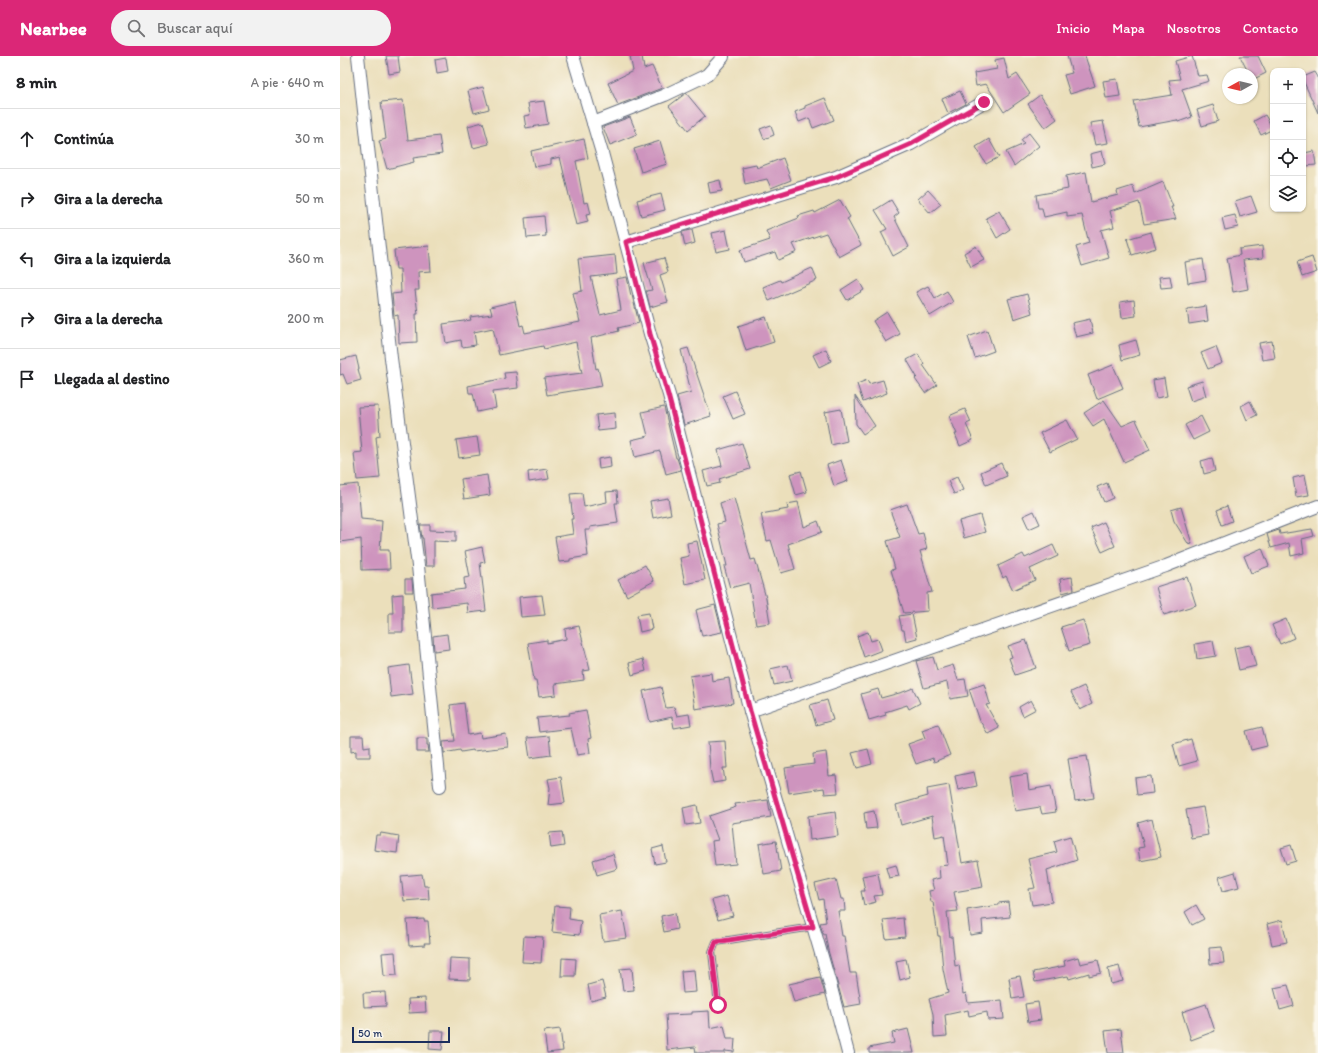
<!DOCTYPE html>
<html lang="es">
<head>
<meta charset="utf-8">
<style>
  body { margin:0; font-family:Itim,sans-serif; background:#f2f2f2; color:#202124 }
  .controls { position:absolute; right:12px; top:12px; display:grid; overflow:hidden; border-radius:8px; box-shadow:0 1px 3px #0004 }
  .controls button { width:36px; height:36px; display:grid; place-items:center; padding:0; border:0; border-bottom:1px solid #e0e0e0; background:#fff; color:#202124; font:20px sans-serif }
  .compass { position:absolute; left:882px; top:12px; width:36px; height:36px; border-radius:50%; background:#fff; box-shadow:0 1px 3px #0004; rotate:262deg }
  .scale { position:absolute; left:12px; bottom:10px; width:98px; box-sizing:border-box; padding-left:4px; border:2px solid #1b2f5e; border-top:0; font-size:11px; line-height:14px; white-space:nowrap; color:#1b2f5e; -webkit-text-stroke:3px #fbf7ec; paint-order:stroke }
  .stop { position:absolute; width:12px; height:12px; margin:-9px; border:3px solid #db2777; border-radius:50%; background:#fff }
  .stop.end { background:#db2777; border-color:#fff; box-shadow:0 1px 4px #0008 }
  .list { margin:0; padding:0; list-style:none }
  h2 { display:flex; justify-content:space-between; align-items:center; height:52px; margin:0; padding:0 16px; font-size:17px }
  h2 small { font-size:13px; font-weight:400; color:#757577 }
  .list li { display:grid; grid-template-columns:26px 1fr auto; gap:12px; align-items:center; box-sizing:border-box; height:60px; padding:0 16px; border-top:1px solid #e0e0e0 }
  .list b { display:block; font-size:15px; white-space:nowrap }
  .list em { font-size:13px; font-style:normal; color:#757577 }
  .icon { flex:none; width:22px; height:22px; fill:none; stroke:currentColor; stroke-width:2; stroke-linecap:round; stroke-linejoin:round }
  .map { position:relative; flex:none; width:978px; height:997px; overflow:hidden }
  header { display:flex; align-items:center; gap:24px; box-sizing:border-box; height:56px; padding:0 20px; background:#db2777; color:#fff }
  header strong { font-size:19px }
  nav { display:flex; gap:22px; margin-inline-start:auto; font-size:14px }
  .search { width:280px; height:36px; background:#f2f2f2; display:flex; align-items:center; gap:10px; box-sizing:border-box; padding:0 14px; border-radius:22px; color:#757577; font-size:15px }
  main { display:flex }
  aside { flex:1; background:#fff }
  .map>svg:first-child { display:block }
  .building { fill:#ce94be }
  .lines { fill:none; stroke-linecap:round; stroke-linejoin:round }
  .service-casing { stroke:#646d7f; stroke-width:8 }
  .minor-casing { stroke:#646d7f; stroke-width:14 }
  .service { stroke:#fff; stroke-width:6 }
  .minor { stroke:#fff; stroke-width:12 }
  .route { stroke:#db2777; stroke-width:5 }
</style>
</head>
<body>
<header>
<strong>Nearbee</strong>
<div class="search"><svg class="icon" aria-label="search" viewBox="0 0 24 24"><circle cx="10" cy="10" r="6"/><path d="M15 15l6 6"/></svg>Buscar aquí</div>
<nav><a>Inicio</a><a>Mapa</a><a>Nosotros</a><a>Contacto</a></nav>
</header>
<main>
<aside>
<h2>8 min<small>A pie · 640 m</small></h2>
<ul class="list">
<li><svg class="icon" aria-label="ahead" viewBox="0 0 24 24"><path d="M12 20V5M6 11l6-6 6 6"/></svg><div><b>Continúa</b></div><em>30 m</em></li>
<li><svg class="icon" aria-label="right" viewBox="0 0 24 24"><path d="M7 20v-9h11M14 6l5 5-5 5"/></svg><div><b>Gira a la derecha</b></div><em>50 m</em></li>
<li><svg class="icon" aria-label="left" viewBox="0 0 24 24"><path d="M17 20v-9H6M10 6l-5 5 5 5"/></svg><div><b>Gira a la izquierda</b></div><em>360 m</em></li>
<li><svg class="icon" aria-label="right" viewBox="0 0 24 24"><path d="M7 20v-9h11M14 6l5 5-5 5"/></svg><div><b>Gira a la derecha</b></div><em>200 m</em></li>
<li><svg class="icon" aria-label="arrive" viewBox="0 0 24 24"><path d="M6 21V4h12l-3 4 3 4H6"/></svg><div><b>Llegada al destino</b></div></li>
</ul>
</aside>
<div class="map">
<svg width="978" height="997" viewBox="0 0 978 997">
  <rect width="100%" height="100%" fill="#fbf7ec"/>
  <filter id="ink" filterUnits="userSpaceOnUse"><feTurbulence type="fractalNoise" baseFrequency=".025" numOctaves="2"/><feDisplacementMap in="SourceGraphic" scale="8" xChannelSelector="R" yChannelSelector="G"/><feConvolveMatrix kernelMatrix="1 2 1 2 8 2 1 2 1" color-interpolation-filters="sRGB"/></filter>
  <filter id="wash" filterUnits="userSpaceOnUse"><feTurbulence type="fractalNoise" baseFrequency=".012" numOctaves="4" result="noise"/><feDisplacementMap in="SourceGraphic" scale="16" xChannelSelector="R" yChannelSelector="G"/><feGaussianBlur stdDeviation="0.9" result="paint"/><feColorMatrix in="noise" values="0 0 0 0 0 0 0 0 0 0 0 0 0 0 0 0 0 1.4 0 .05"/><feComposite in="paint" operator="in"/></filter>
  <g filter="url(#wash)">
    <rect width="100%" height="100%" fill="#ebdfbb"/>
    <g id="blocks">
      <g class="building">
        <polygon points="46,0 58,0 60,16 49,18"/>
        <polygon points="290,0 302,0 304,13 312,10 322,32 278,49 268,27 293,15"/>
        <polygon points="727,0 745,0 755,30 730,38 724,19 732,17"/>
        <polygon points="852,0 858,20 867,19 869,25 842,33 852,61 838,66 837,64 799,71 794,45 832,39 829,24 840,23 835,5"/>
        <polygon points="900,0 918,0 926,17 912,24 912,18 909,18"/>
        <polygon points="106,2 108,15 97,17 95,4"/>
        <polygon points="664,2 669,23 677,18 690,38 664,56 646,28 636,30 634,17 657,13 655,4"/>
        <polygon points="975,16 978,21 978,57 963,24 963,21"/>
        <polygon points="777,23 780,40 766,42 763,25"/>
        <polygon points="143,31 149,53 134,57 128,35"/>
        <polygon points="620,35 626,48 608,57 602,43"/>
        <polygon points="346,37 365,60 348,74 329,50"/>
        <polygon points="700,39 717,63 705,72 688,48"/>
        <polygon points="485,42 494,64 473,72 469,62 459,66 455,56 465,52 465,50"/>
        <polygon points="63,44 68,84 99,80 102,98 73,102 74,106 47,113 39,85 46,83 41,46"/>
        <polygon points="204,45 208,68 186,72 184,60 190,59 188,47"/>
        <polygon points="873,49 878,65 862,70 857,54"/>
        <polygon points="925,59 933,73 921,79 914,65"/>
        <polygon points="290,61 297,78 270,89 263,71"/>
        <polygon points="763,65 768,87 755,89 750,67"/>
        <polygon points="143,66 149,88 133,92 128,70"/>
        <polygon points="431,69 434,79 424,83 420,73"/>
        <polygon points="689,77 699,90 674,110 666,96 684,88 681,84"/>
        <polygon points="244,83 248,102 236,105 244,147 248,146 251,158 246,159 248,166 236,169 220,101 211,103 211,108 194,111 191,95"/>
        <polygon points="649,83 659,101 646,108 636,91"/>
        <polygon points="320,85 327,108 301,116 294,93"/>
        <polygon points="762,95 765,108 752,111 750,98"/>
        <polygon points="974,95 976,109 966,110 964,97"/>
        <polygon points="443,102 451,124 431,132 427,123 405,128 402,112 416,109 417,112"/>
        <polygon points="746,116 751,146 778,139 777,135 793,130 795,138 823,126 833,151 831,151 836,163 804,168 799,146 770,155 774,171 761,174 769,202 742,210 736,191 749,187 742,159 727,161 727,156 704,161 702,152 698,152 696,139 728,133 726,120"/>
        <polygon points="380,124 382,135 370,137 368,127"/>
        <polygon points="588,134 601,148 590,157 578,143"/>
        <polygon points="321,138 325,154 301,160 297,144"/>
        <polygon points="911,140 917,156 900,161 895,145"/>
        <polygon points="500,144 510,161 507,163 521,189 499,201 486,177 453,188 457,196 438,204 435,196 404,206 400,194 430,184 426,175 459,162 458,160 474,155 475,157"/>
        <polygon points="551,144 559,157 554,161 569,191 553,200 541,176 547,173 535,154"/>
        <polygon points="659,155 670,173 657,182 646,162"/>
        <polygon points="895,159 898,171 885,174 882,162"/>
        <polygon points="204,160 206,180 187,182 185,162"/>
        <polygon points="350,174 352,174 355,187 345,190 342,176"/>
        <polygon points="386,174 390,193 376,196 372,177"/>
        <polygon points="811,176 816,192 792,199 787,183"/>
        <polygon points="89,190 91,215 78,216 79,234 75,234 78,258 76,258 77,286 59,287 58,259 54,260 52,238 61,237 60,213 56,213 54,194"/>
        <polygon points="636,190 644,204 631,211 624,197"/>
        <polygon points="922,190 923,202 903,204 908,233 893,236 887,202 900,199 899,193"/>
        <polygon points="275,199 277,218 251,221 260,259 281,254 276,223 287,221 291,240 292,239 299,267 278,272 279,275 251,282 256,313 258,312 262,330 207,339 204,322 242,317 236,286 204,293 203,290 159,299 153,272 134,276 136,289 122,291 121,284 106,287 103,268 131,264 130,261 152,258 150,251 175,245 180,270 183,269 185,277 240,266 233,237 242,235 238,203"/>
        <polygon points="972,201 977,216 962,221 957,206"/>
        <polygon points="324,202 328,216 320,219 328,246 310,251 306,235 312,234 304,207"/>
        <polygon points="863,203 866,224 848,227 845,206"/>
        <polygon points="472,212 477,224 429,245 423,231 440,224 441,226"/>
        <polygon points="830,220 832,231 821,232 819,221"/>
        <polygon points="518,223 524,234 507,244 501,234"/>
        <polygon points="588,230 595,242 607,235 613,246 590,260 576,236"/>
        <polygon points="687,238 692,257 674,263 668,243"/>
        <polygon points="794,244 796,260 782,262 780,246"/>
        <polygon points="866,250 868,265 849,268 847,253"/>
        <polygon points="547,256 560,278 546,286 533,265"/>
        <polygon points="426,261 434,286 406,295 398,270"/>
        <polygon points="750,263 753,277 736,281 732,267"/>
        <polygon points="647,274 654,295 635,302 628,281"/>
        <polygon points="796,284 800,299 782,304 779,289"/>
        <polygon points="932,285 935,302 922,304 919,287"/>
        <polygon points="876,291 882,307 868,313 861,297"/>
        <polygon points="348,292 371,360 344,369 337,340 351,336 341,294"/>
        <polygon points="486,293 491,305 479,311 473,299"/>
        <polygon points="578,298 584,308 583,309 597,329 585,337 575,323 577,321 567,304"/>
        <polygon points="16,300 19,313 18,313 21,324 7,328 3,318 0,319 0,304"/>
        <polygon points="773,309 783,332 757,343 748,319"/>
        <polygon points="176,316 178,332 153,335 156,352 137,356 133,337 129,337 128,330 165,322 164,317"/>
        <polygon points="824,322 827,340 816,342 813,324"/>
        <polygon points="527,324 529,328 543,324 547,337 523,346 517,328"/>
        <polygon points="862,325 866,340 851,345 846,330"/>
        <polygon points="395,335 405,358 393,363 383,340"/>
        <polygon points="515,340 535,370 523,378 516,368"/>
        <polygon points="764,344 782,370 796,364 810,394 784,406 764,363 753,370 744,357"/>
        <polygon points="910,345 917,359 907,364 901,350"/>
        <polygon points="38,350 40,380 36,381 40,422 17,424 14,397 22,396 18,351"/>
        <polygon points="324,351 336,402 337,402 341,414 326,418 320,395 295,401 291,384 308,380 302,356"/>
        <polygon points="501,353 507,385 491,389 485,356"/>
        <polygon points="625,353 631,366 626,368 633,384 620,390 615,378 617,378 609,360"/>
        <polygon points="275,357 276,373 258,375 256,359"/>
        <polygon points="861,360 869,376 853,384 845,369"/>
        <polygon points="727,364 737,383 710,396 700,377"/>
        <polygon points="137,381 140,399 119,402 116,384"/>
        <polygon points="402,387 410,413 379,423 380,427 367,430 363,415 382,410 378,394"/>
        <polygon points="270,401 271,411 259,413 258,403"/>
        <polygon points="872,402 875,415 864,418 861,405"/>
        <polygon points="501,404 508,425 494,430 487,409"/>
        <polygon points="661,407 667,420 646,429 641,416"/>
        <polygon points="207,413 209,423 189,426 188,416"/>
        <polygon points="461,415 467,436 456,439 450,418"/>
        <polygon points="147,419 150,439 124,443 121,423"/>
        <polygon points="965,419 969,439 956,441 953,422"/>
        <polygon points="617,421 623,434 614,438 608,425"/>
        <polygon points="767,427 773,442 764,446 757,431"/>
        <polygon points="18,428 21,463 42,465 40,494 49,494 50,513 22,514 21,483 0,486 0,430"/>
        <polygon points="277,435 278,447 275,447 278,467 250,471 250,474 245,474 248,500 230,503 230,505 219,506 215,481 233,478 231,463 233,463 230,438 242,437 244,451 267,446 266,436"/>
        <polygon points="328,442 331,458 313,462 310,445"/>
        <polygon points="394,442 411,504 415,503 426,542 430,567 416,569 409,527 390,532 384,510 387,510 377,468 385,466 380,447"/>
        <polygon points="458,446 464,471 478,465 482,476 448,488 455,513 441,517 431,484 427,485 421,458 448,453 447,448"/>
        <polygon points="567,448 578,478 583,477 587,493 580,495 592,536 587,537 588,555 564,557 551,514 555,513 547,485 560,481 550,454"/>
        <polygon points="887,450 892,465 882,469 877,454"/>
        <polygon points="841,451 852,488 849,489 834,465 831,454"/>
        <polygon points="694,455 700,468 689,473 683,460"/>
        <polygon points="640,459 645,476 624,482 619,465"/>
        <polygon points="764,466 775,490 762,496 751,472"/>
        <polygon points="80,469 90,469 90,474 116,475 116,486 94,485 94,510 86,510 83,482 82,482"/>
        <polygon points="972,473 974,480 962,483 964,497 951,500 949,487 931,492 927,478 939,474 940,478"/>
        <polygon points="357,485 365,524 345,528 340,502 349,500 347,487"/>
        <polygon points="713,489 718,500 690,513 695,524 673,534 666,520 663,522 658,510 683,498 685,502"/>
        <polygon points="142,491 145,506 140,507 146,555 128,557 127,547 92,551 91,537 125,533 124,522 130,521 125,495"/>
        <polygon points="922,492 929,510 911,517 904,500"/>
        <polygon points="305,509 314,525 287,540 278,524"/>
        <polygon points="732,521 734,534 722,537 720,523"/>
        <polygon points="847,521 856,549 824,559 816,531"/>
        <polygon points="65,523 72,523 73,536 65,536"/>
        <polygon points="63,538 63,576 49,576 49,557 53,557 52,539"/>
        <polygon points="202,539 205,559 181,561 179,541"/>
        <polygon points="375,549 382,576 362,580 356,554"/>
        <polygon points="309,557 312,573 300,576 297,559"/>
        <polygon points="572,558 577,582 566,585 564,574 562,574 559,560"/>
        <polygon points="946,563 954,582 940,588 932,569"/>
        <polygon points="743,564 750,589 729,595 721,571"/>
        <polygon points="239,570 250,614 243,615 244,624 215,628 216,639 199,641 196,624 194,624 188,587 207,584 207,587 226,583 225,573"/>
        <polygon points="528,576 531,585 538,583 542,594 524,601 517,580"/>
        <polygon points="107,578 109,593 94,595 93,580"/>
        <polygon points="686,584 696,612 675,619 669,602 672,601 668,590"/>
        <polygon points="873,585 876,600 857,603 855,588"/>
        <polygon points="910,589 916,610 899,614 894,592"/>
        <polygon points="593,601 597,614 613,609 618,624 625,623 628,640 610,643 607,626 584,632 576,605"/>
        <polygon points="303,603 306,615 292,619 289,607"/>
        <polygon points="69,609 73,638 51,641 48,612"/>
        <polygon points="448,609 452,625 434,629 430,613"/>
        <polygon points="371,617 372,625 389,622 393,647 355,653 350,620"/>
        <polygon points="644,628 650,648 646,649 659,672 648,678 640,665 629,633"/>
        <polygon points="744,630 752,648 740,654 731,636"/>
        <polygon points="321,631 326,652 334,651 337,660 349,658 351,669 334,672 332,661 310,666 303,635"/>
        <polygon points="573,632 580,647 569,653 567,649 545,656 546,659 529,664 521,638 538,633 541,642 563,636"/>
        <polygon points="487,644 493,664 476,669 470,649"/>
        <polygon points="691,644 696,653 683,660 679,651"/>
        <polygon points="124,647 128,679 140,677 141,682 166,678 168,691 133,695 133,694 121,696 120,694 104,697 103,686 115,685 110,649"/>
        <polygon points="246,654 251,682 248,683 250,697 237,699 231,672 199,676 197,662 230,659 229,657"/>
        <polygon points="598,668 610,699 594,706 593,702 576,708 568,688 585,682 582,674"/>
        <polygon points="922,671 927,690 911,694 906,675"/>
        <polygon points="11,680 23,680 24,691 30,690 30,701 16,701 16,695 11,696"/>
        <polygon points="209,680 211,699 190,702 187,682"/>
        <polygon points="77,682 87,682 87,689 88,689 89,696 77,696"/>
        <polygon points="851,683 857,705 839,710 833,688"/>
        <polygon points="385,685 387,712 383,712 385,725 373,727 370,713 368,686"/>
        <polygon points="528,693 532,708 517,712 512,697"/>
        <polygon points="486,696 489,720 496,719 498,737 485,738 484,732 449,737 445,712 474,708 473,698"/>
        <polygon points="747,700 754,742 735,745 728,703"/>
        <polygon points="634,716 637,730 618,734 615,720"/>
        <polygon points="687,718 689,734 711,730 716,756 702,758 700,751 675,755 669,721"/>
        <polygon points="811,720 813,737 797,739 795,722"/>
        <polygon points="221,721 225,747 208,749 210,732 208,723"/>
        <polygon points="609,729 622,807 638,804 643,831 614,836 618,855 607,856 610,881 612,881 615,910 619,909 623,938 626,937 628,947 662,944 664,963 648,964 647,956 629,960 628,954 605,959 607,980 594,981 593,958 589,943 608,937 603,913 600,880 598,880 593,846 591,846 589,835 594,834 591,824 600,822 599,810 608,809 604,779 595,781 592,760 561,769 556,749 588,740 587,733"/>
        <polygon points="428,744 431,761 392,767 396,808 375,810 372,785 378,784 369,760 396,751 395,748"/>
        <polygon points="357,749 360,767 346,769 343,752"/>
        <polygon points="863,751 868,779 851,782 846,754"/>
        <polygon points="534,755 537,772 526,773 524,757"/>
        <polygon points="495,756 498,780 470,784 468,760"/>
        <polygon points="812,763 821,801 800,805 798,792 804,791 798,767"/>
        <polygon points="222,776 224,790 211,792 209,777"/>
        <polygon points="41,777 59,780 57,797 34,794 36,779 40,779"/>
        <polygon points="730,780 737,804 707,814 712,846 692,849 689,833 695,832 688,803 717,796 714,785"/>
        <polygon points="436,785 441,815 424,818 419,788"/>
        <polygon points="951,789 956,805 946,808 941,792"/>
        <polygon points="323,790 326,806 315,808 312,793"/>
        <polygon points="273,798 277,813 257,819 253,804"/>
        <polygon points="556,809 559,820 549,822 546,812"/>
        <polygon points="895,816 899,831 883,835 879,821"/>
        <polygon points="538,817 542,839 534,840 536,846 524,849 521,835 525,835 522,820"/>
        <polygon points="82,818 84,830 88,830 89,843 64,845 61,820"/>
        <polygon points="496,823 501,843 504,843 505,855 498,855 502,880 504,880 510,917 516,917 521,948 504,951 488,894 485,878 483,878 480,867 486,866 483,843 479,844 475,828"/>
        <polygon points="387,840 393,860 378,864 372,844"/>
        <polygon points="668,846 670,861 642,864 643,877 630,879 627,854 658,849 658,847"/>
        <polygon points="856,849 864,863 852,869 845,856"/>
        <polygon points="215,850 230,851 229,863 241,865 239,879 212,876"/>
        <polygon points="282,855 287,882 263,885 259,859"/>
        <polygon points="335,857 337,873 324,876 321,860"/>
        <polygon points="563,862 565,881 546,883 543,864"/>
        <polygon points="84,863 84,865 88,865 90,887 84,887 85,889 69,890 67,864"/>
        <polygon points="942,864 947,886 932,889 927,868"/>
        <polygon points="184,880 203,881 201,907 182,906"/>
        <polygon points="882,891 884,907 870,908 869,892"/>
        <polygon points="55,896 57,919 44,920 42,897"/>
        <polygon points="738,901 740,908 758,904 761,917 749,920 749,917 729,923 728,920 695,926 693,916 725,910 724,905"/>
        <polygon points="110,902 130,903 130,924 109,923"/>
        <polygon points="222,902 236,903 235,920 221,920"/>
        <polygon points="566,903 570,921 560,924 556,905"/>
        <polygon points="779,910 783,925 771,928 768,913"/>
        <polygon points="292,912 294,934 283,935 280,913"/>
        <polygon points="354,914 356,936 343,937 341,915"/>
        <polygon points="680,920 684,941 672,943 669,922"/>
        <polygon points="480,921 485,938 454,946 449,928"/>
        <polygon points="262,925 266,941 251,945 248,929"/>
        <polygon points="948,929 954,950 940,954 934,932"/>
        <polygon points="45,936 46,950 24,951 23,937"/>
        <polygon points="85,942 86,956 69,957 68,943"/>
        <polygon points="698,946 701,964 688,966 685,948"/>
        <polygon points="866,948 875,975 851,984 842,956"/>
        <polygon points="369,955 370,972 384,969 387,983 395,983 394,996 385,995 385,997 356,997 355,991 327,994 326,975 327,974 326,959 352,958 352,956"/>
        <polygon points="220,973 223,995 207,997 204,975"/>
        <polygon points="568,973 574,997 529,997 529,992 554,987 552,977"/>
        <polygon points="781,973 784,997 768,997 765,975"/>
        <polygon points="90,975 104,975 102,994 89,993"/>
      </g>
    </g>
  </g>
  <g filter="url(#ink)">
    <use href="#blocks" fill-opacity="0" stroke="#646d7f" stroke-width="1"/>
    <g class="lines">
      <g class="service-casing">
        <polyline id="service" points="378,949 372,896 376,886 473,871"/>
      </g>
      <g class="minor-casing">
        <g id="minor">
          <polyline points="18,0 51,302 78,510 100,730"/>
          <polyline points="233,0 262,97 310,278 329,339 410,655 490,928 508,997"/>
          <polyline points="253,67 325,39 367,19 383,1 383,0"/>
          <polyline points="286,186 496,121 571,88 644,46"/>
          <polyline points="410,655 826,510 978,450"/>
        </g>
      </g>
      <use href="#service" class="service"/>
      <use href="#minor" class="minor"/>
    </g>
  </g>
  <g class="lines" filter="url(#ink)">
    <polyline class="route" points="378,949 372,896 376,886 473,871 410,655 328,339 310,278 286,186 496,121 571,88 644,46"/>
  </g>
</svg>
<div class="controls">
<button>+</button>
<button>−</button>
<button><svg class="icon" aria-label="locate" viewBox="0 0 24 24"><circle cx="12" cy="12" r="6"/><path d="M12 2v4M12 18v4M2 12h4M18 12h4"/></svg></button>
<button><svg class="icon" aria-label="layers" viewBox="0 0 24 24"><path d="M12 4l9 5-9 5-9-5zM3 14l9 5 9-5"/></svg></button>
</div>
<svg class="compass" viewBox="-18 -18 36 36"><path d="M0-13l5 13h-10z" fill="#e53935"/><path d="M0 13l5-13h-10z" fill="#757577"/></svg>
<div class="scale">50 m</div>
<div class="stop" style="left:378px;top:949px"></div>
<div class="stop end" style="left:644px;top:46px"></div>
</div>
</main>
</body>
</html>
